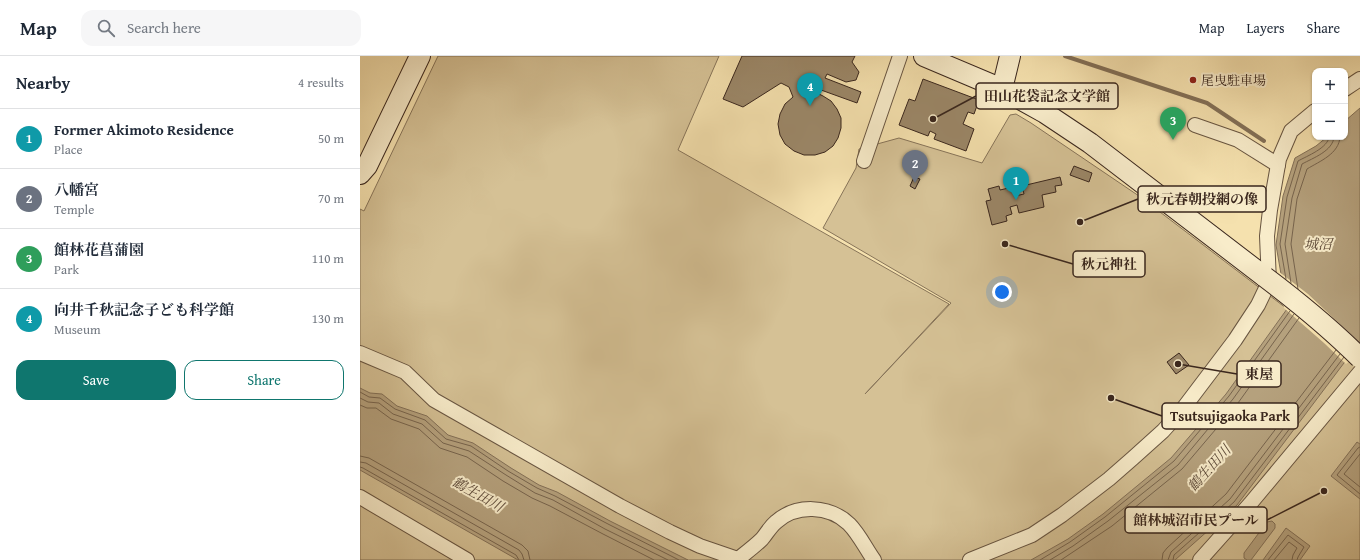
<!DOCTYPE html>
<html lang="en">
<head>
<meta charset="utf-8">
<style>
  body { margin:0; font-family:"Gentium Book Plus","Noto Serif JP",serif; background:#f6f6f7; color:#1f2937 }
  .controls { position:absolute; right:12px; top:12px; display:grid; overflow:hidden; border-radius:8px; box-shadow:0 1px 3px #0004 }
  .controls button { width:36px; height:36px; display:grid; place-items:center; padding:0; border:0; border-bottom:1px solid #e0e1e3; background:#fff; color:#1f2937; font:20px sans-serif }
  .you { position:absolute; left:642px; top:236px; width:14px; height:14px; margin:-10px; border:3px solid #fff; border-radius:50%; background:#1a73e8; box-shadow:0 0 0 6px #1a73e833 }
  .badge { display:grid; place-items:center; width:26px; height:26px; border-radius:50%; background:#0f766e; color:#fff; font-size:13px; font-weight:700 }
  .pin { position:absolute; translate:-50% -33px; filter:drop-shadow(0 1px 2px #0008) }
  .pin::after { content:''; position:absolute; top:21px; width:14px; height:12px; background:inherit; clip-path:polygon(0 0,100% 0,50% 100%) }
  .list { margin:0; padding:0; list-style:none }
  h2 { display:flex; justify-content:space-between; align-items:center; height:52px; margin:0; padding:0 16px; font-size:17px }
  h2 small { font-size:13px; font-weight:400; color:#747a83 }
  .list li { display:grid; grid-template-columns:26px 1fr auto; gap:12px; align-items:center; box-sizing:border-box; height:60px; padding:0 16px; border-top:1px solid #e0e1e3 }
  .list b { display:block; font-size:15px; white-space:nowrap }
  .list p { margin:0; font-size:13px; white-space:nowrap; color:#747a83 }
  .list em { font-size:13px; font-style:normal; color:#747a83 }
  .actions { display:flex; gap:8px; padding:12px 16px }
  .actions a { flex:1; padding:9px 0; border:1px solid #0f766e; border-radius:12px; text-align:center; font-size:14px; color:#0f766e }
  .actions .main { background:#0f766e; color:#fff }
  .icon { flex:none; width:22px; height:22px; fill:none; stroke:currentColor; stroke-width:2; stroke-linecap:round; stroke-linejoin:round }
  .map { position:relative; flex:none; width:1000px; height:504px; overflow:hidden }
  header { display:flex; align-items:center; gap:24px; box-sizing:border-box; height:56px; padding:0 20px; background:#fff; border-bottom:1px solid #e0e1e3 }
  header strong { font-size:19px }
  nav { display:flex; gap:22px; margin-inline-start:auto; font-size:14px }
  .search { width:280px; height:36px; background:#f6f6f7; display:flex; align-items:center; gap:10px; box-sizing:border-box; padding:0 14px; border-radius:12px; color:#747a83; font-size:15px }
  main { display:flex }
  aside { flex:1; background:#fff }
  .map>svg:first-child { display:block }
  .green { fill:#d5c195; stroke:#877459 }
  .water { fill:#b5a17d; stroke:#837057 }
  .pier { fill:#f5e1ae }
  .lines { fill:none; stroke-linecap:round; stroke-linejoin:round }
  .shore { stroke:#77644d; stroke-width:1 }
  .stream { stroke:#837057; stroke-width:4 }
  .building { fill:#9b8768; stroke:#39261d }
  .street-casing { stroke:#685541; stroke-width:16 }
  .secondary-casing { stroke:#39261d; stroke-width:22 }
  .street { stroke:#f8ecca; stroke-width:14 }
  .secondary { stroke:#f8ecca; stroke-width:20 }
  .secondary-bridge-casing { stroke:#39261d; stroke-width:22; stroke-linecap:butt }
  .secondary-bridge { stroke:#f8ecca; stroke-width:20 }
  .poi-dot { fill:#8f2418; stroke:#f8ecca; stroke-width:1.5 }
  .labels { text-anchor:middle; stroke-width:4; stroke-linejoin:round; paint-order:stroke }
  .poi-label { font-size:13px; fill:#39261d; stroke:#f8ecca; text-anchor:start }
  .water-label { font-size:14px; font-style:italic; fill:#5e4b3a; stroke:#f8ecca }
  .leader { fill:none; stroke:#39261d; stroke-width:1.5 }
  .callout-dot { fill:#39261d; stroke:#f8ecca; stroke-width:1.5 }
  .callout { fill:#f8ecca; stroke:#39261d; stroke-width:1.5 }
  .callout-label { font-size:14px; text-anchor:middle; font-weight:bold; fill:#39261d }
</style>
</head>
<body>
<header>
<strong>Map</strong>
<div class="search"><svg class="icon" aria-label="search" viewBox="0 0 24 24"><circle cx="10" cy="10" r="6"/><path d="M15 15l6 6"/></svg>Search here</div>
<nav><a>Map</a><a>Layers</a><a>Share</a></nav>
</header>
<main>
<aside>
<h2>Nearby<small>4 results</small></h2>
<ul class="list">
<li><span class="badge" style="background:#0f9aa8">1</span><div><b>Former Akimoto Residence</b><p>Place</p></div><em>50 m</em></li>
<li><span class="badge" style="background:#6b7280">2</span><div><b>八幡宮</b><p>Temple</p></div><em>70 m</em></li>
<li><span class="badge" style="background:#2e9e5b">3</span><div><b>館林花菖蒲園</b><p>Park</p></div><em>110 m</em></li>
<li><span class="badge" style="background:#0f9aa8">4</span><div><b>向井千秋記念子ども科学館</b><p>Museum</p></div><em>130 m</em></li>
</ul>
<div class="actions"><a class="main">Save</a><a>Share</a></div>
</aside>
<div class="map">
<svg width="1000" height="504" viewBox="0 0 1000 504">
  <rect width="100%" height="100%" fill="#f5e1ae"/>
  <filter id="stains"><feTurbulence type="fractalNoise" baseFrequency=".005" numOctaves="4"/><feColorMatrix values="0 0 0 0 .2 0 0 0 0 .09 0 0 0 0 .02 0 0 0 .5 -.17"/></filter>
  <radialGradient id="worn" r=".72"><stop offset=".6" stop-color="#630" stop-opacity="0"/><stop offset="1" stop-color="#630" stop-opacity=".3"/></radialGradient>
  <polygon class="green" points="78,0 359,0 318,94 589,248 505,338 591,247 463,172 496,112 499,93 539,82 622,107 650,59 656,58 671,67 779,140 943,265 1000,280 1000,504 0,504 0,153 4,155"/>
  <g class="water">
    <polygon points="1000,52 1000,293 987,303 877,449 815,504 671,504 708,483 743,458 811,402 866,338 927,253 916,189 923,140 935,102 956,90 967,81 985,81 985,65"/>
    <polygon points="0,332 10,337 22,338 37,350 67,360 88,379 113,387 151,412 179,429 197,436 250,465 328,504 158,504 0,414"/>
    <polygon points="997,386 1000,388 1000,443 971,420"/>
    <polygon points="912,465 915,468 915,472 891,504 887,504 884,502 884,497 907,466"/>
    <polygon points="926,472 950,490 940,504 903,504"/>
  </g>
  <polygon class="pier" points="918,215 948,238 1000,287 1000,296 986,308 964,287 924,252"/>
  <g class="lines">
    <g class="shore">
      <path d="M 926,223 L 920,188 L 927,141 L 938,105 C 947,100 968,92 969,81"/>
      <path d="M 931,227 L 925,188 L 932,142 L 942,108 C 953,102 973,95 974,81"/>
      <path d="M 938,233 L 931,188 L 937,143 L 947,113 C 960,105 979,98 980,81"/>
      <polyline points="0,336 9,341 20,342 35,353 65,364 86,383 111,390 148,415 177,432 195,440 248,468 319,504"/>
      <polyline points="0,342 8,346 19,347 33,358 62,368 83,387 109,395 146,419 175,437 193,444 245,473 308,504"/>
      <polyline points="0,349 7,352 16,352 31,363 59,373 80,392 107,401 143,425 172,442 190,450 243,478 294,504"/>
      <polyline points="1000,391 998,392 977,419 1000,438"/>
      <polyline points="1000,398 984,418 1000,431"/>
      <polyline points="0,400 9,402 162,489 168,495 170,504"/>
      <polyline points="0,406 6,407 159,494 162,498 164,504"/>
      <polyline points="0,411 3,412 156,499 159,504"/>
      <polyline points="680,504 710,486 745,461 814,405 869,340 930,255"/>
      <polyline points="690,504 713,490 748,465 818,409 873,343 934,258"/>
      <polyline points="701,504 752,470 822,413 878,347 939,262"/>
      <polyline points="802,504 803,497 807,492 866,438 976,294"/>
      <polyline points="808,504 811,496 870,443 980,298"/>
      <polyline points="813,504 814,499 874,446 984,301"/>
      <polyline points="908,504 928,479 944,491 938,501 937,504"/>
      <polyline points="914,504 929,486 937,492 933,499 932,504"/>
    </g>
    <polyline class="stream" points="705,0 847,47 904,85"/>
  </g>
  <g class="building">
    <polygon points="382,0 495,0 492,6 499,16 496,24 486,26 467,18 465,22 501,36 497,47 461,34 459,38 463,40 471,45 477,53 481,62 481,72 478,82 473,90 465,96 455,99 444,99 434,95 425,88 420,79 418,68 420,58 425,48 433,41 429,31 421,27 383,51 363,43"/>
    <polygon points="563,23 619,44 614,58 608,56 603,68 614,73 606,95 574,83 576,78 570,75 568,80 539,69 549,43 555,45"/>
    <polygon points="714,110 732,117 729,126 710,119"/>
    <polygon points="554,121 560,123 555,133 550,130"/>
    <polygon points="700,121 702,129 695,130 696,136 682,139 684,151 659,157 657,149 650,151 652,158 646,160 647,165 632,169 626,145 631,144 628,133 639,130 640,134 653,131 655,140 664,138 662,130"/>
    <polygon points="819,297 829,309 816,318 807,306"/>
  </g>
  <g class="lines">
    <g class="street-casing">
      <g id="street">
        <polyline points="985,33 1000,23"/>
        <polyline points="835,69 878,84 918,109"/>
        <polyline points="504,105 540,0"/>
        <path d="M 0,297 L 45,316 L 74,344 L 260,450 L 310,476 L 340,490 L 378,503 C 387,496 395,490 402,483 C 407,477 410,471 416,466 C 436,448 469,449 489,468 C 499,478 506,493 514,504"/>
        <polyline points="0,441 107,504"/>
        <polyline points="610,504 672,479 702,459 749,423 773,402 803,375 822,354 875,284 898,249 909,226 907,180 910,154 919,103 931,75 955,55"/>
        <polyline points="840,504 890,448 1000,316"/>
      </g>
    </g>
    <g class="secondary-casing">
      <g id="secondary">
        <polyline points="564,0 642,33 685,57 730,87 905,221"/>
        <polyline points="642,33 650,0"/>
        <polyline points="0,118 7,110 60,0"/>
      </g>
    </g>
    <use href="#street" class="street"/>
    <use href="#secondary" class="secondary"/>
    <g class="secondary-bridge-casing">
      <path id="secondary-bridge" d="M 905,221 C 938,246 971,273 1000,302"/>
    </g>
    <use href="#secondary-bridge" class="secondary-bridge"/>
  </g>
  <circle class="poi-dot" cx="833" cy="24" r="4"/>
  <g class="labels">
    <g class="poi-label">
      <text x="841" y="29">尾曳駐車場</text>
    </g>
    <g class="water-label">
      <text x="958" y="193">城沼</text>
      <text transform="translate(849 412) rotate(-48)" y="5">鶴生田川</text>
      <text transform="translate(118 438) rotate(29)" y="5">鶴生田川</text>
    </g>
  </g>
  <path class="leader" d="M573 63L616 40M720 166L778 143M645 188L713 208M818 308L877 318M751 342L802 360M964 435L907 464"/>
  <g class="callout-dot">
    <circle cx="573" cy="63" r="4"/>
    <circle cx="720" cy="166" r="4"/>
    <circle cx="645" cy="188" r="4"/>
    <circle cx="818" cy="308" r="4"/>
    <circle cx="751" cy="342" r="4"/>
    <circle cx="964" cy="435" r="4"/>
  </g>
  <g class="callout">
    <rect x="616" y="27" width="142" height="26" rx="4"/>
    <rect x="778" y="130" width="128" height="26" rx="4"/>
    <rect x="713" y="195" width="72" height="26" rx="4"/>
    <rect x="877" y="305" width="44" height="26" rx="4"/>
    <rect x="802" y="347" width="136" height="26" rx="4"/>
    <rect x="765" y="451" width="142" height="26" rx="4"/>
  </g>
  <g class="callout-label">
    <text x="687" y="45">田山花袋記念文学館</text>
    <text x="842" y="148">秋元春朝投網の像</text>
    <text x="749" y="213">秋元神社</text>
    <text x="899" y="323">東屋</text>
    <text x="870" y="365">Tsutsujigaoka Park</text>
    <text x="836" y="469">館林城沼市民プール</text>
  </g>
  <rect width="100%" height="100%" filter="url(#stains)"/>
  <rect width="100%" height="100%" fill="url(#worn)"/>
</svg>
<div class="controls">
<button>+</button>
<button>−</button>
</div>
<div class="you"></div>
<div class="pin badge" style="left:656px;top:144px;background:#0f9aa8">1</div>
<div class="pin badge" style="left:555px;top:127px;background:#6b7280">2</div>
<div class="pin badge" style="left:813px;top:84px;background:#2e9e5b">3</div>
<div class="pin badge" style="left:450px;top:50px;background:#0f9aa8">4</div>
</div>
</main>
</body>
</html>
